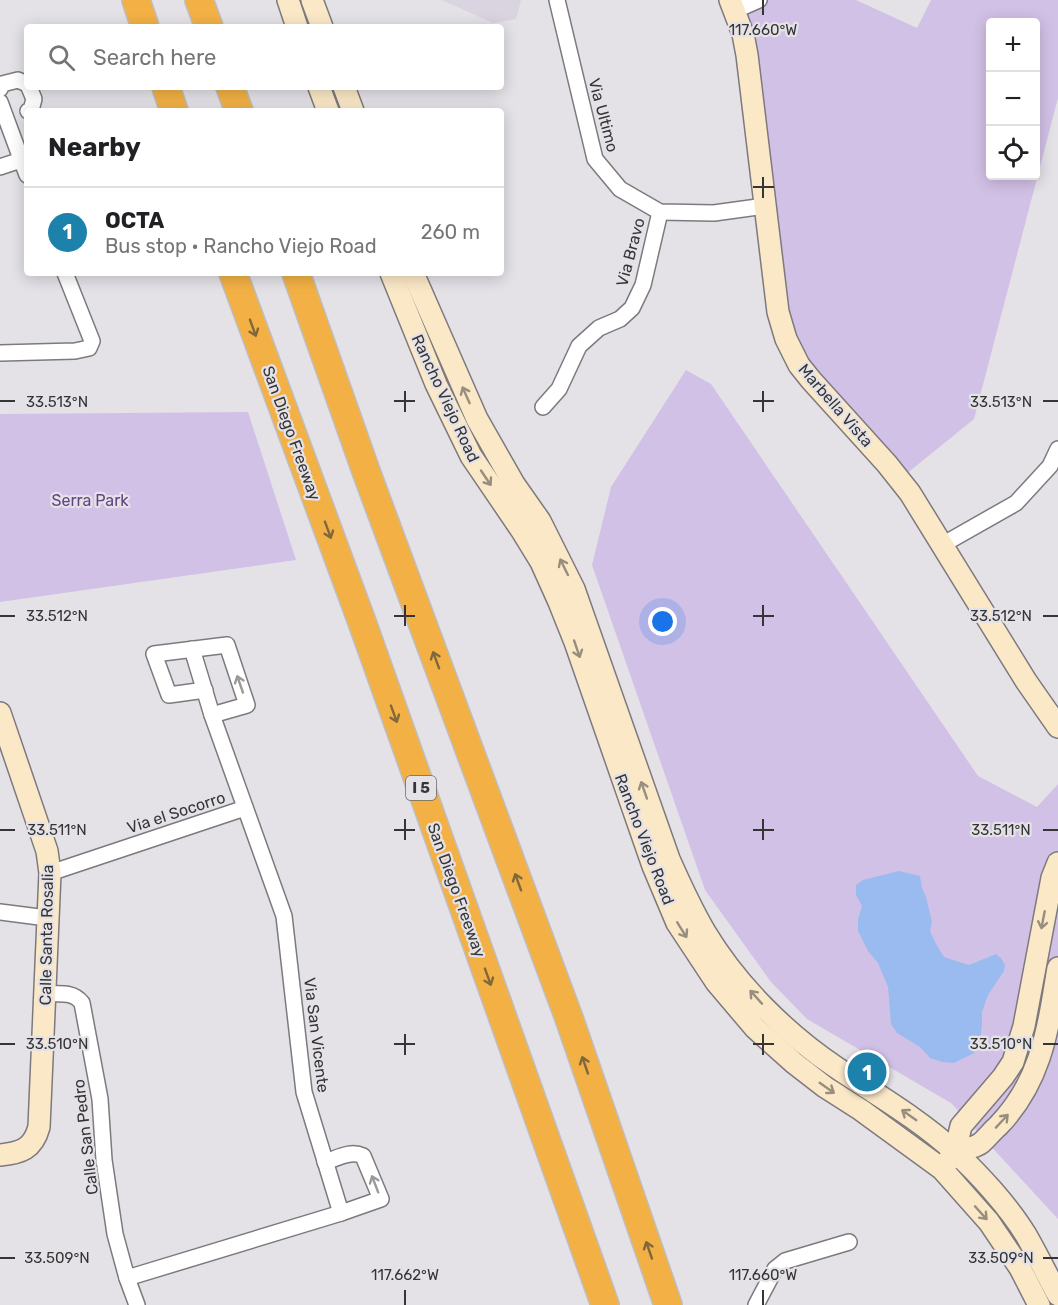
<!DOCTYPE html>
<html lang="en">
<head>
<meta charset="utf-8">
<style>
  body { margin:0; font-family:Rubik,sans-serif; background:#f2f2f2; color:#202124 }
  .controls { position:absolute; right:18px; top:18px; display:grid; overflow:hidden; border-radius:6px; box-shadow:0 3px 15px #0003 }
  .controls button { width:54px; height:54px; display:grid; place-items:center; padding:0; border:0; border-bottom:2px solid #e0e0e0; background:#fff; color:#202124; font:30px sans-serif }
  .you { position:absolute; left:663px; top:622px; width:21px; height:21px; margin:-15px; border:4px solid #fff; border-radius:50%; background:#1a73e8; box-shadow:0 0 0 9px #1a73e833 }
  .badge { display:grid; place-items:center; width:39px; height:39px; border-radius:50%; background:#1c81ab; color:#fff; font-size:20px; font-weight:700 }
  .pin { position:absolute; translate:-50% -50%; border:3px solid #fff; box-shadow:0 2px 6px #0006 }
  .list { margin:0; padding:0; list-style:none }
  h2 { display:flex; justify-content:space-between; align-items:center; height:78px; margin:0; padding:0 24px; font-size:26px }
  h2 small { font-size:20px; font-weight:400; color:#757577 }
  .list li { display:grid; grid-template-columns:39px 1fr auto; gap:18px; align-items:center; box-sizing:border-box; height:90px; padding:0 24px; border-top:2px solid #e0e0e0 }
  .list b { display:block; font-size:22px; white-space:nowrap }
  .list p { margin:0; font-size:20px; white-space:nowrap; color:#757577 }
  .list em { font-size:20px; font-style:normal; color:#757577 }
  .icon { flex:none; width:33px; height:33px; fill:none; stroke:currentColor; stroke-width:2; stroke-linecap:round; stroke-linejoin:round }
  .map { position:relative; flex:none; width:1058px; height:1305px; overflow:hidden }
  .search { position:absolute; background:#fff; box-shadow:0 3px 15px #0003; left:24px; top:24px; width:480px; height:66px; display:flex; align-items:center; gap:15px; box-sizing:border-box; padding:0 21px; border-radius:6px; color:#757577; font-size:22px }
  .panel { position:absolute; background:#fff; box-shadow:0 3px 15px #0003; left:24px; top:108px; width:480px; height:168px; border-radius:6px }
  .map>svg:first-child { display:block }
  .built { fill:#d9d4df }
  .green { fill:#d2c1e6; fill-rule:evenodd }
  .water { fill:#9abbf0 }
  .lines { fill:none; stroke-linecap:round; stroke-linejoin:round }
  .street-casing { stroke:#7c7a7e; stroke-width:18 }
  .secondary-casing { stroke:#7c7a7e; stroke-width:24 }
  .highway-casing { stroke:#bebebf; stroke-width:30 }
  .street { stroke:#fff; stroke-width:15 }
  .secondary { stroke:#fbe8c7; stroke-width:21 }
  .highway { stroke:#f3b145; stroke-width:27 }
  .oneway { stroke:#81673c }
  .oneway2 { stroke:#988e7e }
  .oneway3 { stroke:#9a9a9a }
  .ticks { fill:none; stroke:#353536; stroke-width:2 }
  .labels { text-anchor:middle; stroke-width:4.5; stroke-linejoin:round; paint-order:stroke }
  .shield { fill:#e4e2e7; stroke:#6a696b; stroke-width:1.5 }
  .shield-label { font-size:15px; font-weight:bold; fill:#353536 }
  .street-label { font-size:16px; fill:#353536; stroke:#e4e2e7 }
  .park-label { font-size:16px; fill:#654287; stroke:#e4e2e7 }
  .ticks-label { font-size:15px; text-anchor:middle; fill:#353536; stroke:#e4e2e7; stroke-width:4.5; stroke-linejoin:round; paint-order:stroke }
</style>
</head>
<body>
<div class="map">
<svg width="1058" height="1305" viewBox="0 0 1058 1305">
  <rect width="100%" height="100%" fill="#e4e2e7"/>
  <polygon class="built" points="442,0 521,0 516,19 493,23"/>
  <g class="green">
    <path d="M 730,0 L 856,0 L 917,28 L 931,0 L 1058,0 L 1058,98 L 974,419 L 900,479 L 792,352 ZM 990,22 L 1036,22 L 1036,176 L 990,176 Z"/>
    <polygon points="686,370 711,384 978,776 1037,807 1058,784 1058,1219 951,1103 807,1019 771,982 705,890 592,565 611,487"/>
    <polygon points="248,412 296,560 0,602 0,414"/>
  </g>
  <polygon class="water" points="899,871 920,876 922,888 926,897 932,922 930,931 936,944 944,957 969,965 996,954 1001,958 1005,965 1004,971 988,995 982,1012 982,1026 980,1040 974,1053 954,1063 942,1062 930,1058 920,1047 897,1033 891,1024 888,987 878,963 868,951 858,931 858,919 862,906 856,895 856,885 863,880"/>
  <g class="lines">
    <g class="street-casing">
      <g id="street">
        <polyline points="557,0 595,159 620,189 660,212 714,213 765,206"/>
        <polyline points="734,11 759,0"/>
        <polyline points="0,89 2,84 18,80 27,84"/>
        <polyline points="0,102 27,175"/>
        <polyline points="28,111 31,110 34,99 29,87"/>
        <polyline points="0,167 21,160"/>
        <polyline points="0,353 75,351 89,348 92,341 65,273"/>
        <polyline points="543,407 559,389 579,346 599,328 620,319 632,308 643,285 660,212"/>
        <polyline points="942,545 1016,503 1050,466 1058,449"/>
        <polyline points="192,649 212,715 284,916 304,1092 341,1213"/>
        <polyline points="205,690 169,695 154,654 227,645 247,705 212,715"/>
        <polyline points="50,873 245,808"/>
        <polyline points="0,912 47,918"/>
        <path d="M 45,994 C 59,994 73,991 82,1003 L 100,1099 L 104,1160 L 115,1234 L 127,1278 L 137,1305"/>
        <path d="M 127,1278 L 341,1213 L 381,1199 L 363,1156 C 350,1150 338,1158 325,1162"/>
        <polyline points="756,1305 775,1269 785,1261 849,1242"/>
      </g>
    </g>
    <g class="secondary-casing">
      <g id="secondary">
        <polyline points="288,0 297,27"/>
        <polyline points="312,0 322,27"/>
        <polyline points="730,0 743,34 747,55 778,312 786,339 799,365 811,380 887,464 910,493 1026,681 1058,727"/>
        <polyline points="319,87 328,111"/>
        <polyline points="344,87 353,111"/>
        <polyline points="391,273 436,384 471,456 522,531 541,562 559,602 575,642 653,866 677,923 716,982 755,1028 794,1063 825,1087 861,1110 942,1169 989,1222 1020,1268 1039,1305"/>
        <path d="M 413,273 L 477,419 L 514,484 L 540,521 L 574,589 L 669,859 C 680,884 691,908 705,932 C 737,985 785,1033 837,1068 C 877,1095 919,1119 955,1152 C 979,1174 1009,1207 1026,1235 C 1037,1254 1047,1275 1058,1295"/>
        <path d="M 0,713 L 47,851 L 50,873 L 39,1127 C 33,1149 21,1153 0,1155"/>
        <path d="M 955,1152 C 963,1149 975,1148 981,1143 C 987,1138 992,1131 998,1126 C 1042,1081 1048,1028 1058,968"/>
        <polyline points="948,1161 955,1152 961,1126 1003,1077 1013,1062 1024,1026 1052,878 1058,863"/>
      </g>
    </g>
    <g class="highway-casing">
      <g id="highway">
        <polyline points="136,0 145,27"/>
        <polyline points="199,0 209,27"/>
        <polyline points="166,87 174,111"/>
        <polyline points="230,87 239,111"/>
        <polyline points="233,273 362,622 605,1305"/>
        <polyline points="296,273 367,474 570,1021 668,1305"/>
      </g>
    </g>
    <use href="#street" class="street"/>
    <use href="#secondary" class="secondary"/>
    <use href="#highway" class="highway"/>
  </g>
  <defs><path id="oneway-shaft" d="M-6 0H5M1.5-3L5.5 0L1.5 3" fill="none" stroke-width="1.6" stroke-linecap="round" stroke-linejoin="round" transform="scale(1.5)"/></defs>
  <g class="oneway">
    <use href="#oneway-shaft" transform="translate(253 328) rotate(70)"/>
    <use href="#oneway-shaft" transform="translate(328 530) rotate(70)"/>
    <use href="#oneway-shaft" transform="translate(436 660) rotate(-110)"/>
    <use href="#oneway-shaft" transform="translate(394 714) rotate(70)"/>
    <use href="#oneway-shaft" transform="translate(518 882) rotate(-110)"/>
    <use href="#oneway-shaft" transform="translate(488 977) rotate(70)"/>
    <use href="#oneway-shaft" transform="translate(585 1065) rotate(-109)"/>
    <use href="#oneway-shaft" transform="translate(649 1250) rotate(-109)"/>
  </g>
  <g class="oneway2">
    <use href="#oneway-shaft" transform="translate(466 395) rotate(-114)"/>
    <use href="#oneway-shaft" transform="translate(486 478) rotate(56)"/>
    <use href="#oneway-shaft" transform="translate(564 567) rotate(-116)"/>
    <use href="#oneway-shaft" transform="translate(577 649) rotate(71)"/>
    <use href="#oneway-shaft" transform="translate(644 790) rotate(-109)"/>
    <use href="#oneway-shaft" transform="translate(1043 920) rotate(101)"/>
    <use href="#oneway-shaft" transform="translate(682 930) rotate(58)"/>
    <use href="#oneway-shaft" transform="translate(756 997) rotate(-132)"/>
    <use href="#oneway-shaft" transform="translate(827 1088) rotate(35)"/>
    <use href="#oneway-shaft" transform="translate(909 1115) rotate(-145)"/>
    <use href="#oneway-shaft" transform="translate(1002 1121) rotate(-47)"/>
    <use href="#oneway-shaft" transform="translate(981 1213) rotate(48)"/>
  </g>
  <g class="oneway3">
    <use href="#oneway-shaft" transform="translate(240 684) rotate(-109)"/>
    <use href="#oneway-shaft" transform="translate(375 1184) rotate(-111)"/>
  </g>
  <path class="ticks" d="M 763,0 L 763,15M 763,177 L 763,198M 753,187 L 774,187M 405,391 L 405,412M 763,391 L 763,412M 0,401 L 15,401M 394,401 L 415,401M 753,401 L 774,401M 1043,401 L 1058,401M 405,605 L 405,626M 763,605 L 763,626M 0,616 L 15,616M 394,616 L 415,616M 753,616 L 774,616M 1043,616 L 1058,616M 405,819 L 405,840M 763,819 L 763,840M 0,830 L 15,830M 394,830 L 415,830M 753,830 L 774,830M 1043,830 L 1058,830M 405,1034 L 405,1055M 763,1034 L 763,1055M 0,1044 L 15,1044M 394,1044 L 415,1044M 753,1044 L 774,1044M 1043,1044 L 1058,1044M 0,1258 L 15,1258M 1043,1258 L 1058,1258M 405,1290 L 405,1305M 763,1290 L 763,1305"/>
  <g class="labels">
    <rect class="shield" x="406" y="776" width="30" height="24" rx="4.5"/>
    <g class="shield-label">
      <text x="421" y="793">I 5</text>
    </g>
    <g class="street-label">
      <text transform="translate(604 115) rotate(75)" y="6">Via Ultimo</text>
      <text transform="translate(630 252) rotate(-75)" y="6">Via Bravo</text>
      <text transform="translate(446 398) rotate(65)" y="6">Rancho Viejo Road</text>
      <text transform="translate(836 405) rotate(49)" y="6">Marbella Vista</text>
      <text transform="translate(292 433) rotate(70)" y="6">San Diego Freeway</text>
      <text transform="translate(176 812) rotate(-18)" y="6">Via el Socorro</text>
      <text transform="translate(645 839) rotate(69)" y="6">Rancho Viejo Road</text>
      <text transform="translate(457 890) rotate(70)" y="6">San Diego Freeway</text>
      <text transform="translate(46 935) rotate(-89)" y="6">Calle Santa Rosalia</text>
      <text transform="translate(317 1035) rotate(83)" y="6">Via San Vicente</text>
      <text transform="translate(85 1137) rotate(-97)" y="6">Calle San Pedro</text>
    </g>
    <g class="park-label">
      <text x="90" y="506">Serra Park</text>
    </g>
  </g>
  <g class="ticks-label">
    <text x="763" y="35">117.660°W</text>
    <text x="57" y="407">33.513°N</text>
    <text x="1001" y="407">33.513°N</text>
    <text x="57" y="621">33.512°N</text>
    <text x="1001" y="621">33.512°N</text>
    <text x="57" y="835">33.511°N</text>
    <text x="1001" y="835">33.511°N</text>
    <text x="57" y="1049">33.510°N</text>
    <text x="1001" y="1049">33.510°N</text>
    <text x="57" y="1263">33.509°N</text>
    <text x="1001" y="1263">33.509°N</text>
    <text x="405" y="1280">117.662°W</text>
    <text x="763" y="1280">117.660°W</text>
  </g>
</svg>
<div class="controls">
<button>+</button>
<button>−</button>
<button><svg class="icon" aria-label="locate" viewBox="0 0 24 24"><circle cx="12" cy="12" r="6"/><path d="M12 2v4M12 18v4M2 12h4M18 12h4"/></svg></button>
</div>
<div class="you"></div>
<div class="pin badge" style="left:867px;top:1072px">1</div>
<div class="search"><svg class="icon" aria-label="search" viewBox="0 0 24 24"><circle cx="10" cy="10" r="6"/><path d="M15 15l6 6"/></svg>Search here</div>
<section class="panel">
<h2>Nearby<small></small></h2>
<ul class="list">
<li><span class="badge">1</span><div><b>OCTA</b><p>Bus stop · Rancho Viejo Road</p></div><em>260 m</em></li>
</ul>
</section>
</div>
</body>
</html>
